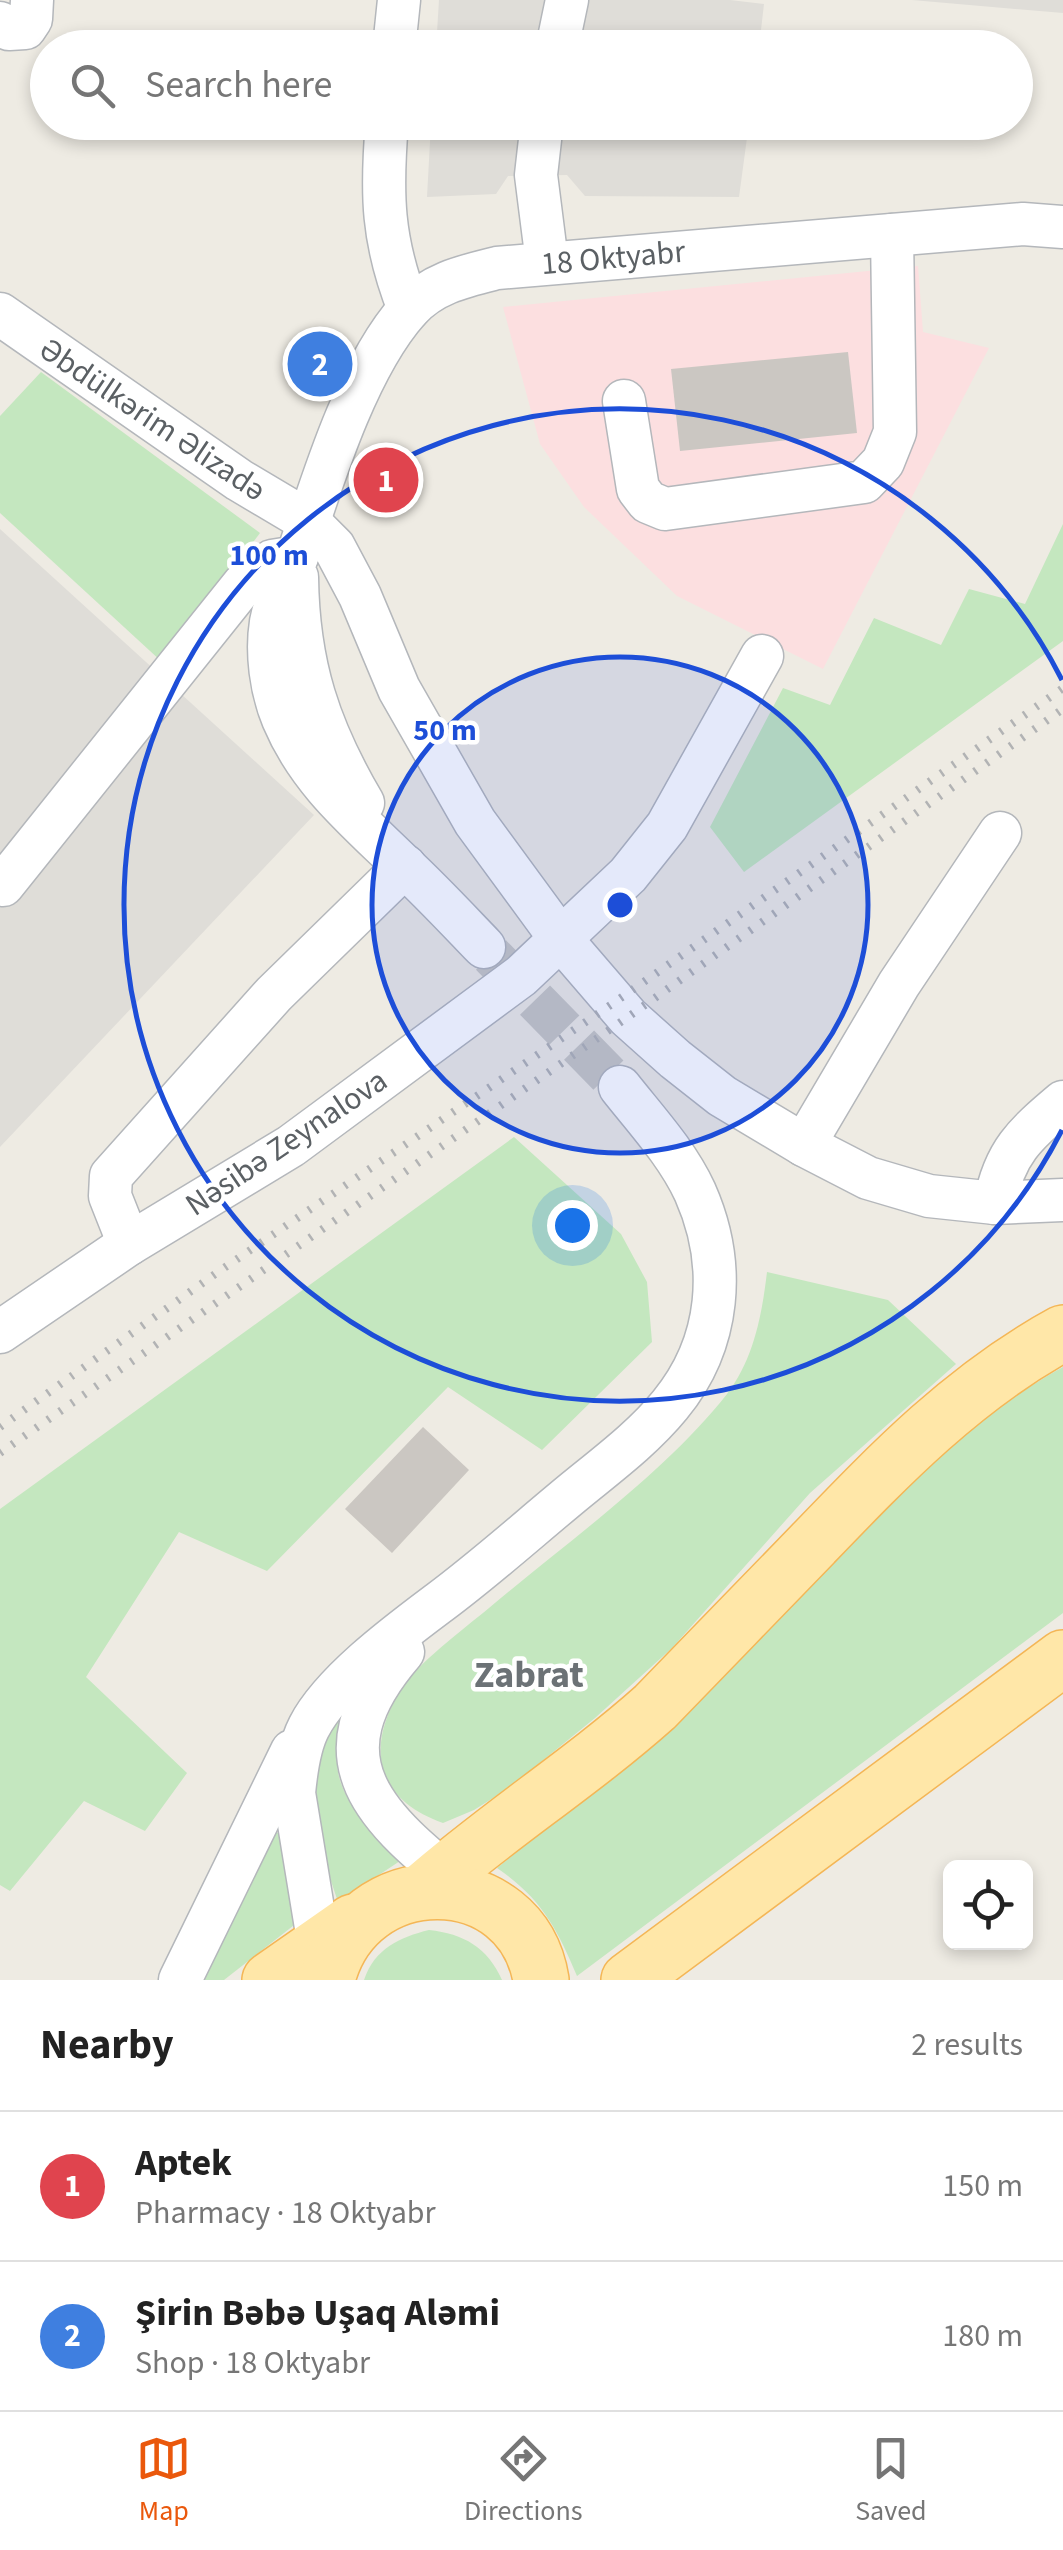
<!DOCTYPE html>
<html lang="en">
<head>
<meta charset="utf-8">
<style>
  body { margin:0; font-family:"Source Sans 3",sans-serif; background:#f6f6f6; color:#222 }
  .controls { position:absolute; right:30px; bottom:30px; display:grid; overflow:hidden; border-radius:15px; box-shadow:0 5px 15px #0003 }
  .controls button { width:90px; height:90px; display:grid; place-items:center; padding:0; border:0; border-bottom:2px solid #e0e0e0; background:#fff; color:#222; font:50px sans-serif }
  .you { position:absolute; left:572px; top:1225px; width:35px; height:35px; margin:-25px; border:8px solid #fff; border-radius:50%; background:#1a73e8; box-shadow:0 0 0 15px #1a73e833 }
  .badge { display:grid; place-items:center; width:65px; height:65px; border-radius:50%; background:#ea580c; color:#fff; font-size:32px; font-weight:700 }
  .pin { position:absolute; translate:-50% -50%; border:5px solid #fff; box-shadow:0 2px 10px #0006 }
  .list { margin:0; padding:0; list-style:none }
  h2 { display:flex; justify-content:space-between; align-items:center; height:130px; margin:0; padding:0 40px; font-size:42px }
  h2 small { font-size:32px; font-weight:400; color:#767676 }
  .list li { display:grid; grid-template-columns:65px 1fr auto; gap:30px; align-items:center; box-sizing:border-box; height:150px; padding:0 40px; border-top:2px solid #e0e0e0 }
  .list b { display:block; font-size:38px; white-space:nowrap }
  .list p { margin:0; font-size:32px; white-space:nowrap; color:#767676 }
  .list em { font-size:32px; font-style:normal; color:#767676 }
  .icon { flex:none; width:55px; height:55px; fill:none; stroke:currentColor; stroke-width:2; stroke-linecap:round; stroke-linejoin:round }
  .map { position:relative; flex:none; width:1063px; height:1980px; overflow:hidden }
  .search { position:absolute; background:#fff; box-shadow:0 5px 15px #0003; left:30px; right:30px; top:30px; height:110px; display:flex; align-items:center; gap:25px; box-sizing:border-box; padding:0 35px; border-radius:55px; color:#767676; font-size:38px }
  .sheet { height:430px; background:#fff }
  nav { display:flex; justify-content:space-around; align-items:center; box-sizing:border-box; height:140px; border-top:2px solid #e0e0e0; background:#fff; font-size:28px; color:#767676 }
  nav a { display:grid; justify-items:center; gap:5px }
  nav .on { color:#ea580c }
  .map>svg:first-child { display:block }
  .industrial { fill:#dfddd8 }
  .medical { fill:#fcdfe0 }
  .green { fill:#c4e7bf }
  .building { fill:#cbc7c2 }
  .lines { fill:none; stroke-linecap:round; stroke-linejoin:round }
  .minor-tunnel { stroke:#c9c8c3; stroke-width:42; stroke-dasharray:42 21; stroke-linecap:butt }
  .minor-casing { stroke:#b4b7bb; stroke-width:45 }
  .major-casing { stroke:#f4b656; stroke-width:58 }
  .minor { stroke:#fff; stroke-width:42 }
  .major { stroke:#ffe7a8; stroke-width:55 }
  .rail { stroke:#b2b3b4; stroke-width:8; stroke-dasharray:2.5 12; stroke-linecap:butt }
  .ring { fill:none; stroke:#1d4ed8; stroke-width:5 }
  .labels { text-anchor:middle; stroke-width:9; stroke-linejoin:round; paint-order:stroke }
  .street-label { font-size:32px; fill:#5b6064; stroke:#fff }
  .quarter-label { font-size:38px; font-weight:bold; fill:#6c7276; stroke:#fff }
  .centre { fill:#1d4ed8; stroke:#fff; stroke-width:5 }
  .ring-label { font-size:30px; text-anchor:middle; font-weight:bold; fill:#1d4ed8; stroke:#fff; stroke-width:9; stroke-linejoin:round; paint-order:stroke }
</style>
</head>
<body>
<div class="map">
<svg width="1063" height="1980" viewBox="0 0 1063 1980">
  <rect width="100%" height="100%" fill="#eeebe3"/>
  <g class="industrial">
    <polygon points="439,0 730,0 764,4 759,47 436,48"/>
    <polygon points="912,0 1063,0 1063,13"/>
    <polygon points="431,123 749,123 739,197 585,196 567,175 508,176 496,194 427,197"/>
    <polygon points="0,529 314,815 0,1147"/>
  </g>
  <polygon class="medical" points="918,266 923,332 989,348 823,669 677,596 584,507 540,444 503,307"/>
  <g class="green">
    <polygon points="41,372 260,533 162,662 0,513 0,416"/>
    <polygon points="1063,524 1063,641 744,872 710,827 783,688 830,705 874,618 941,645 969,589 1025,604"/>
    <polygon points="514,1137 621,1234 647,1282 652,1342 542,1450 448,1387 267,1571 179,1532 86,1677 187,1773 145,1831 84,1801 10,1891 0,1885 0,1509"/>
    <path d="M 767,1272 L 888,1300 L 956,1364 L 810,1493 L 672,1648 L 595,1718 L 509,1788 L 474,1810 L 443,1823 C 376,1799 365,1749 400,1691 C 415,1665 465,1628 489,1608 C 566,1543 666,1472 727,1394 C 754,1359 762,1314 767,1272 Z"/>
    <path d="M 1063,1367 L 1063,1613 L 577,1976 C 557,1928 541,1898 497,1868 C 557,1819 622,1772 679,1719 C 804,1601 910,1452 1063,1367 Z"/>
    <path d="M 354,1689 C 318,1778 341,1797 400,1861 L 338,1902 L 318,1842 L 309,1797 L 325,1730 Z"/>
    <polygon points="271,1831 282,1834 298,1922 224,1980 199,1980"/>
    <path d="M 429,1930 C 464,1934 487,1947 502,1980 L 364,1980 C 374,1949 400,1937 429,1930 Z"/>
  </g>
  <g class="building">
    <polygon points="848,352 857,433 680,451 671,369"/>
    <polygon points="423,1427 469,1470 392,1553 345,1509"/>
  </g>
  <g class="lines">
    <polyline class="minor-tunnel" points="491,955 620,1087"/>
    <g class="minor-casing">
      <g id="minor">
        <polyline points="0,23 9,29 25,28 31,19 32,0"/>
        <polyline points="394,48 399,0"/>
        <polyline points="557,48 567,0"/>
        <path d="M 387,122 C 381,194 382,241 409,309"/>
        <polyline points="542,122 536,175 547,262"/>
        <polyline points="0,314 239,480 308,521 334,547 360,596 399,689 475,822 560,938 628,1017 675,1059 722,1096 804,1145 868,1178 929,1196 995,1203 1063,1200"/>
        <polyline points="624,401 638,489 648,502 665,509 864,482 883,462 895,432 892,235"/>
        <path d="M 297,577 C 298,665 319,728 363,803"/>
        <polyline points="3,885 243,585 272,561 297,557"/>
        <path d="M 484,947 C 457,919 431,891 403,865 C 357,820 309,781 283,719 C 271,690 266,653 271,622 C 276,595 290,576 299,551 C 323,478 357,367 409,309 C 432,283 465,276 497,268 L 1023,224 L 1063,227"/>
        <polyline points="804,1145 899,984 1000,833"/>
        <path d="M 995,1203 C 1004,1153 1025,1134 1063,1102"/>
        <polyline points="129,1244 110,1196 111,1176 274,994 405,866"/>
        <polyline points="0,1332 129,1244 291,1146 521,976 628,875 667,826 762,656"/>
        <path d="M 403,1652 C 309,1761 377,1818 466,1890"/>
        <path d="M 323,1970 L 294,1793 C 296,1772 299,1746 309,1727 C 332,1682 400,1632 440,1602 C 487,1567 530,1528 575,1491 C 608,1464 643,1438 670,1405 C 721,1343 727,1264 695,1192 C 677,1153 646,1120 620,1087"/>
        <polyline points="180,1980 292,1751"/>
      </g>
    </g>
    <g class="major-casing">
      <g id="major">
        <path d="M 423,1891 C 497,1826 581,1773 655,1707 C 708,1652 761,1598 814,1543 C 890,1464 965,1386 1063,1333"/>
        <polyline points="270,1980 353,1922"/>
        <path d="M 327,1980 C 356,1861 522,1863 541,1980"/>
        <polyline points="629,1980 1063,1658"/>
      </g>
    </g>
    <use href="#minor" class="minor"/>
    <use href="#major" class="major"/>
    <g class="rail">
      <polyline points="0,1427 218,1272 615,1002 1063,688"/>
      <polyline points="0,1453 628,1017 1063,709"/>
    </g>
  </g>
  <circle cx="620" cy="905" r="248" fill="#1d4ed8" fill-opacity=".12"/>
  <g class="ring">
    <circle cx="620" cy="905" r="248"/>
    <path d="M1062 1130A496 496 0 1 1 1062 680"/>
  </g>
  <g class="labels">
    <g class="street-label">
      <text transform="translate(613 257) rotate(-5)" y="11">18 Oktyabr</text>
      <text transform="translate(153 419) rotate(34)" y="11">Əbdülkərim Əlizadə</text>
      <text transform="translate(286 1142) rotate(-34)" y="11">Nəsibə Zeynalova</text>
    </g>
    <g class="quarter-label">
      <text x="529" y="1687">Zabrat</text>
    </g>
  </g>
  <circle cx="620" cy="905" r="15" class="centre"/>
  <g class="ring-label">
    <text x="269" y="565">100 m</text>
    <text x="445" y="740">50 m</text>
  </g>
</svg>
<div class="controls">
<button><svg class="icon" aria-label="locate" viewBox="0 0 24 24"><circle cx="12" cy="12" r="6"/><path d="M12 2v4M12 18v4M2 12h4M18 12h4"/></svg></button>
</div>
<div class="you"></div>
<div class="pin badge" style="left:386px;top:480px;background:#e0444e">1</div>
<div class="pin badge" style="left:320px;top:364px;background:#3f7fe0">2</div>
<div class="search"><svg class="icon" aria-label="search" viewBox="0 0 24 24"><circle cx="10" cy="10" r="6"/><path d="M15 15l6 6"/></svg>Search here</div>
</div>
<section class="sheet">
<h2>Nearby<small>2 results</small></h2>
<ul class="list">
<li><span class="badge" style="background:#e0444e">1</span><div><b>Aptek</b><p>Pharmacy · 18 Oktyabr</p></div><em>150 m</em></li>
<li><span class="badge" style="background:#3f7fe0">2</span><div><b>Şirin Bəbə Uşaq Aləmi</b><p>Shop · 18 Oktyabr</p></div><em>180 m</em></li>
</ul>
</section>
<nav>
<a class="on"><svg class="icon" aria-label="map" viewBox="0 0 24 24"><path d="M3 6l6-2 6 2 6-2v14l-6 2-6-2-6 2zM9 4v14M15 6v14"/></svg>Map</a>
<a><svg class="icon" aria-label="directions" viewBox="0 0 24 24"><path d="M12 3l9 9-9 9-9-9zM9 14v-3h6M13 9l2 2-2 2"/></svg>Directions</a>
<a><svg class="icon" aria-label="saved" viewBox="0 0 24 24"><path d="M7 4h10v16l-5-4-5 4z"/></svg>Saved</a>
</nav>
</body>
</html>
